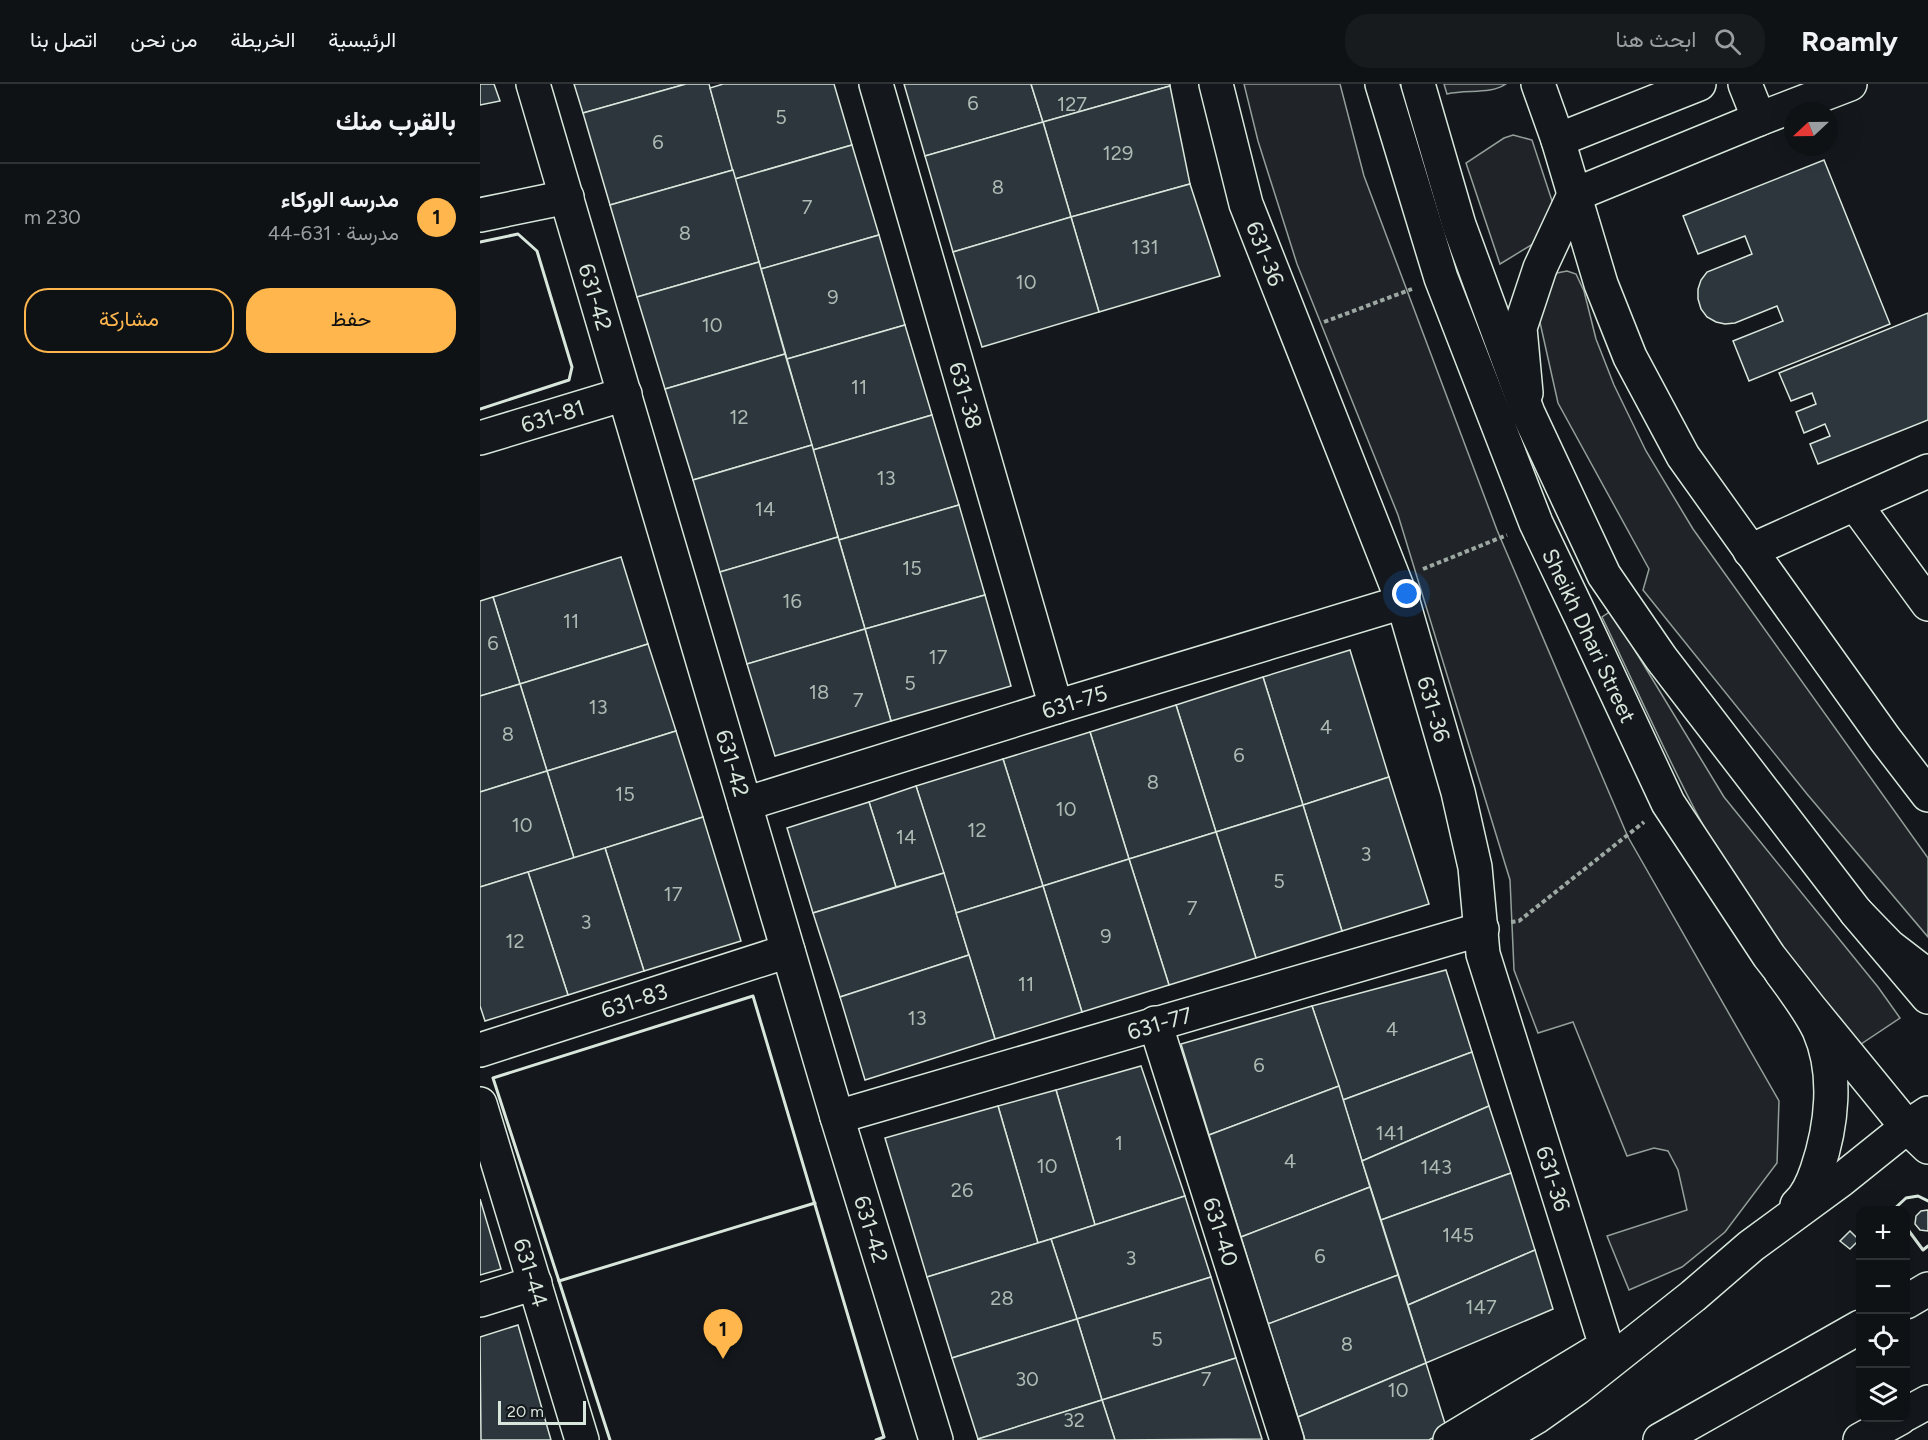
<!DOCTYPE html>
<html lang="ar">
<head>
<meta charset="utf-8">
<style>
  body { margin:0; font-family:Figtree,Vazirmatn,sans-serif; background:#181b1e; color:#f1f3f6; direction:rtl }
  .controls { position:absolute; right:18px; bottom:18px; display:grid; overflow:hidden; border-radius:12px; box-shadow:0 6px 24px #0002 }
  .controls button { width:54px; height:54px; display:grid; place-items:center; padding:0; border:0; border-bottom:2px solid #2f3234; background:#0f1215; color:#f1f3f6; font:30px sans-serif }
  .compass { position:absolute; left:1304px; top:18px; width:54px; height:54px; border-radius:50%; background:#0f1215; box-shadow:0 6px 24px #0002; rotate:248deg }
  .scale { position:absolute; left:18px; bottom:15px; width:88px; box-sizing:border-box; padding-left:6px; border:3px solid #d8e6dc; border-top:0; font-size:16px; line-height:21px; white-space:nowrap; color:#d8e6dc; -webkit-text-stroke:4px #14181c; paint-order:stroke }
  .you { position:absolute; left:927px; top:510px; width:21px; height:21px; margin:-15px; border:4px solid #fff; border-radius:50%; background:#1a73e8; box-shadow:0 0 0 9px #1a73e833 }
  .badge { display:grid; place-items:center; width:39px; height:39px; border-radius:50%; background:#ffb74d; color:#111; font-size:20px; font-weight:700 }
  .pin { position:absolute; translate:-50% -50px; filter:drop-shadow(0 2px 3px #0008) }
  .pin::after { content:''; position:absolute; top:32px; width:21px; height:18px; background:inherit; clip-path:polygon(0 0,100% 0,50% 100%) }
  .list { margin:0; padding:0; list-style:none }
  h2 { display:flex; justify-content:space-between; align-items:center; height:78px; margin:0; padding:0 24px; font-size:26px }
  h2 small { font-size:20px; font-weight:400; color:#9b9ea0 }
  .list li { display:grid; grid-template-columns:39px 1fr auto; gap:18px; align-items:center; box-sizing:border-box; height:108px; padding:0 24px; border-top:2px solid #2f3234 }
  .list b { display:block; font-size:22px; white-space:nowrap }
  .list p { margin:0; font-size:20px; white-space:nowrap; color:#9b9ea0 }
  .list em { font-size:20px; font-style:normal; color:#9b9ea0 }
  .actions { display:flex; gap:12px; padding:18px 24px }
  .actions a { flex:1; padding:14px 0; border:2px solid #ffb74d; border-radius:24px; text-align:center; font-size:21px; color:#ffb74d }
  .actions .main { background:#ffb74d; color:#111 }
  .icon { flex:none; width:33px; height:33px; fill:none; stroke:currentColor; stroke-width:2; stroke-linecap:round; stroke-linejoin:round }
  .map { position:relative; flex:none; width:1448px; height:1356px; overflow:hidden; direction:ltr }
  header { display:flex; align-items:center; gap:36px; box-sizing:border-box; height:84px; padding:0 30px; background:#0f1215; border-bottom:2px solid #2f3234 }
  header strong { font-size:28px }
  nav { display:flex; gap:33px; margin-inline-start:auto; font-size:21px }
  .search { width:420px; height:54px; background:#181b1e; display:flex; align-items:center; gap:15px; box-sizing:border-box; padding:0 21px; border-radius:24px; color:#9b9ea0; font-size:22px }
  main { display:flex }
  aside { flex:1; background:#0f1215 }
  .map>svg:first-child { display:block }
  .green { fill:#202428; stroke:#939e99; stroke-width:1.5 }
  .building { fill:#2c363c; stroke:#d8e6dc; stroke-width:1.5 }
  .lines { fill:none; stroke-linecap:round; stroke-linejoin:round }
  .minor-casing { stroke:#d8e6dc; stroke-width:36 }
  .major-casing { stroke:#d8e6dc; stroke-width:36 }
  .highway-casing { stroke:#d8e6dc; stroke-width:36 }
  .path { stroke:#9da8a2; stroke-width:4; stroke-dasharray:4.5 3; stroke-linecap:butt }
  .minor { stroke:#14181c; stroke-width:33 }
  .major { stroke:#14181c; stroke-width:33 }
  .highway { stroke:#14181c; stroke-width:33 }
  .wall { stroke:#d8e6dc; stroke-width:3 }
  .labels { text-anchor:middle; stroke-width:4.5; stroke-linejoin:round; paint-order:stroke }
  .number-label { font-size:20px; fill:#adbab4 }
  .street-label { font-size:22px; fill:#d8e6dc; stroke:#14181c }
</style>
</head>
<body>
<header>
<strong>Roamly</strong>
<div class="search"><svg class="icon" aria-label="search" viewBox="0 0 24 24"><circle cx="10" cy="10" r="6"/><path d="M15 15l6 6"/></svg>ابحث هنا</div>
<nav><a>الرئيسية</a><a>الخريطة</a><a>من نحن</a><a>اتصل بنا</a></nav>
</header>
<main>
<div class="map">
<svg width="1448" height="1356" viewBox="0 0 1448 1356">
  <rect width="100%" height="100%" fill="#14181c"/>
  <g class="green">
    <polygon points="764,0 860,0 884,92 1017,446 1148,753 1299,1017 1297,1079 1245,1148 1202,1183 1149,1206 1127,1152 1207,1126 1198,1086 1188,1067 1174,1064 1147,1072 1093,938 1058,949 1034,886 1030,796 918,431 817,180 778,57"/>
    <path d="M 964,0 L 1026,0 C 1010,11 987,5 967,10 Z"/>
    <polygon points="1033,51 1052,56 1079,138 1076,146 1020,180 986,79 1024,54"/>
    <polygon points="1087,187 1096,190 1104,207 1116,255 1134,301 1166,367 1213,445 1448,774 1448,853 1327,710 1163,506 1169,485 1078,319 1057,225 1077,189"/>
    <path d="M 1131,527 L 1244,713 L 1398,903 L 1420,934 L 1378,962 C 1318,888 1259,811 1215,726 C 1182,663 1153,597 1122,533 Z"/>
  </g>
  <g class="building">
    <polygon points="0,0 14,0 20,17 0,21"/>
    <polygon points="94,0 206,0 103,29"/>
    <polygon points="206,0 229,0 253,86 130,121 103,29"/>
    <polygon points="243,0 354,0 372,61 255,95 230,4"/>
    <polygon points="424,0 551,0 563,38 445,72"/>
    <polygon points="551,0 690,0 690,2 563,38"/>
    <polygon points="690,2 710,100 591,133 563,38"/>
    <polygon points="563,38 591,133 473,168 445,72"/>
    <polygon points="372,61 399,151 281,185 255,95"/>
    <polygon points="1344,76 1410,240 1269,297 1253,257 1303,237 1297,222 1255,239 1245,240 1236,238 1227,233 1221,225 1218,215 1218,205 1221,196 1227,188 1272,170 1265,152 1218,170 1203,132"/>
    <polygon points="253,86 279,178 157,213 130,121"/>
    <polygon points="710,100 740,192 619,228 591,133"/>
    <polygon points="591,133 619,228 502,263 473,168"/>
    <polygon points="399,151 425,241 307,275 281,185"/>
    <polygon points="279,178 305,270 185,305 157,213"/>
    <polygon points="1448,229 1448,336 1338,380 1330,360 1350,352 1345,340 1324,349 1316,328 1336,320 1332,309 1311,317 1299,289"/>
    <polygon points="425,241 452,331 333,366 307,275"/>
    <polygon points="305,270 332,361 213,396 185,305"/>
    <polygon points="452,331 479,421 359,456 333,366"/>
    <polygon points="332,361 358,453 240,488 213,396"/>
    <polygon points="479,421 505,511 385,545 359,456"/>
    <polygon points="358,453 385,545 267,580 240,488"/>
    <polygon points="141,473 168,560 40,600 13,513"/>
    <polygon points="505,511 531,602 411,637 385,545"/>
    <polygon points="13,513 40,600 0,612 0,517"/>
    <polygon points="385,545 411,637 295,672 267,580"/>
    <polygon points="168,560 196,647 67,687 40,600"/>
    <polygon points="870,566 909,693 823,721 783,593"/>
    <polygon points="783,593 823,721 736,748 696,621"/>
    <polygon points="40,600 67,687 0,708 0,612"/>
    <polygon points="696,621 736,748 649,775 610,648"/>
    <polygon points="196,647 223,733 94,774 67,687"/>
    <polygon points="610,648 649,775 563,802 523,675"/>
    <polygon points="523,675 563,802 476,829 436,702"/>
    <polygon points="67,687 94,774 0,803 0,708"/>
    <polygon points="909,693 949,820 862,847 823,721"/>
    <polygon points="436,702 464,789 416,803 389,718"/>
    <polygon points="389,718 416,803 333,829 307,744"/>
    <polygon points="823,721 862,847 776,874 736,748"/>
    <polygon points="223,733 261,857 164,887 125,764"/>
    <polygon points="736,748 776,874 689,901 649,775"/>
    <polygon points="125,764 164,887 88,911 48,788"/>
    <polygon points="649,775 689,901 602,928 563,802"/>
    <polygon points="48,788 88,911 5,937 0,922 0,803"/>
    <polygon points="464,789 489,871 360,913 333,829"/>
    <polygon points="563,802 602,928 515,955 476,829"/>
    <polygon points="489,871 515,955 385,996 360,913"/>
    <polygon points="966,886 992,968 863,1016 832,922"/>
    <polygon points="832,922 859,1002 729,1051 701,960"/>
    <polygon points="992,968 1009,1022 882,1077 863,1016"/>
    <polygon points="661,982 705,1112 615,1141 576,1006"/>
    <polygon points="859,1002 890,1103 761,1153 729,1051"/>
    <polygon points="576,1006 615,1141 558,1159 518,1022"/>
    <polygon points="518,1022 558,1159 447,1193 405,1054"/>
    <polygon points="1009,1022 1031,1089 901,1136 882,1077"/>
    <polygon points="1031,1089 1055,1166 928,1221 901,1136"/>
    <polygon points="890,1103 918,1191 788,1240 761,1153"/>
    <polygon points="705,1112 731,1193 597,1235 571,1155"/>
    <polygon points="0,1115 21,1185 0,1191"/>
    <polygon points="1448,1126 1448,1147 1440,1146 1435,1140 1436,1132 1441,1127"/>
    <polygon points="1370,1147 1379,1156 1370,1165 1360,1157"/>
    <polygon points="571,1155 597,1235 472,1274 447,1193"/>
    <polygon points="1055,1166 1073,1225 946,1279 928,1221"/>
    <polygon points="918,1191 946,1279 818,1333 788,1240"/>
    <polygon points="731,1193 756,1274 622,1316 597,1235"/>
    <polygon points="597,1235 622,1316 498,1355 472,1274"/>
    <polygon points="38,1241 71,1356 1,1356 0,1253"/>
    <polygon points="756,1274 782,1355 635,1356 622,1316"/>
    <polygon points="946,1279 967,1346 949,1356 825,1356 818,1333"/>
    <polygon points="622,1316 635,1356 498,1356 498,1355"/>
  </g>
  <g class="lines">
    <g class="minor-casing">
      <g id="minor">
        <path id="s1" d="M 53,0 L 357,1033 L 456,1356"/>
        <path id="s2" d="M 396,0 L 576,623"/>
        <path id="s3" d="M 736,0 L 766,120 L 923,518 L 978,708 L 995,783 L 1003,870 L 1126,1262 L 970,1356"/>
        <polyline points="1058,0 1078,56 1121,200 1150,273 1203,372 1405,655 1448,711"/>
        <polyline points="1265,0 1279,35"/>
        <polyline points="1078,56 1219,0"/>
        <polyline points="0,131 87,113"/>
        <polyline points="1046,309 1040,244 1060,184 1094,111 1279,35 1370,0"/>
        <path id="s4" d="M 0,354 L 145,310"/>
        <polyline points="1375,420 1448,520"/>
        <polyline points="1270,467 1448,387"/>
        <path id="s5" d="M 265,720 L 576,623 L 923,518"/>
        <path id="s6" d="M 675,939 L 807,1356"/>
        <path id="s7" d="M 0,966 L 308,867"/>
        <path id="s8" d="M 0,1020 L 102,1356"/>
        <path id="s9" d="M 357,1033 L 1002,845"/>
        <polyline points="0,1216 55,1199"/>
      </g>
    </g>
    <g class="major-casing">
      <g id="major">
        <path id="s10" d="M 902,0 L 961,194 L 1056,439 L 1101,533 L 1188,719 L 1289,872 L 1329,923 L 1427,1043"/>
        <polyline points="938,0 979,141 1048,329 1124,491 1181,574 1376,828 1448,913"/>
      </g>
    </g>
    <g class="highway-casing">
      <g id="highway">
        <polyline points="1376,828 1409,862 1448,892"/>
        <path d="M 1301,888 C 1314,906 1329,925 1339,946 C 1358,989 1352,1042 1337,1086 C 1333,1098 1327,1112 1317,1121"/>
        <polyline points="1427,1043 1448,1063"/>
        <polyline points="1426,1218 1448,1205"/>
        <polyline points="1426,1330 1448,1318"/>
        <polyline points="1017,1356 1056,1333 1097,1304 1213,1212 1271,1162 1361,1096 1427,1043 1448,1029"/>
        <polyline points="1180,1356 1380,1243"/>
        <polyline points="1380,1356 1420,1334"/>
      </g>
    </g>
    <g class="path">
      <polyline points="844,238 932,205"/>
      <polyline points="943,485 1027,451"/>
      <polyline points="1031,838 1039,837 1164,738"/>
    </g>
    <use href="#minor" class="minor"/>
    <use href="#major" class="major"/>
    <use href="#highway" class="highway"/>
    <g class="wall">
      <polyline points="0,158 38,150 57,167 92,283 89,296 0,325"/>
      <polyline points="1413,1126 1426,1114 1438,1112 1448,1117"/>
      <polyline points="1426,1143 1443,1166 1448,1162"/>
      <polyline points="79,1197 13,994 273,912 404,1353 396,1356"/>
      <polyline points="130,1356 79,1197 335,1119"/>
    </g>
  </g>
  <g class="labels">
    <g class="number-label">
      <text x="493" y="26">6</text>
      <text x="592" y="27">127</text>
      <text x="301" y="40">5</text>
      <text x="178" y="65">6</text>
      <text x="638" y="76">129</text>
      <text x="518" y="110">8</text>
      <text x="327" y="130">7</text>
      <text x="205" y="156">8</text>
      <text x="665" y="170">131</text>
      <text x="546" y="205">10</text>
      <text x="353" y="220">9</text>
      <text x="232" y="248">10</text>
      <text x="379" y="310">11</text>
      <text x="259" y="340">12</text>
      <text x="406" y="401">13</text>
      <text x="285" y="432">14</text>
      <text x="432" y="491">15</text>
      <text x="312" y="524">16</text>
      <text x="91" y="544">11</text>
      <text x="13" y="566">6</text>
      <text x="458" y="580">17</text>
      <text x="430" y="606">5</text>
      <text x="339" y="615">18</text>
      <text x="378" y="623">7</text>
      <text x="118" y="630">13</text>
      <text x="846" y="650">4</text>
      <text x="28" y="657">8</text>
      <text x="759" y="678">6</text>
      <text x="673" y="705">8</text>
      <text x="145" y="717">15</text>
      <text x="586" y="732">10</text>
      <text x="42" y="748">10</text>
      <text x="497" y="753">12</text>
      <text x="426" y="760">14</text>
      <text x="886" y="777">3</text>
      <text x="799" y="804">5</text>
      <text x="193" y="817">17</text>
      <text x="712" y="831">7</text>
      <text x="106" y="845">3</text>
      <text x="626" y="859">9</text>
      <text x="35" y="864">12</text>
      <text x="546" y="907">11</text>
      <text x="437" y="941">13</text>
      <text x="912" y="952">4</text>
      <text x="779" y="988">6</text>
      <text x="910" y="1056">141</text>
      <text x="639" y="1066">1</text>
      <text x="810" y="1084">4</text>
      <text x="567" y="1089">10</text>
      <text x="956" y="1090">143</text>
      <text x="482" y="1113">26</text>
      <text x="978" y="1158">145</text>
      <text x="840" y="1179">6</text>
      <text x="651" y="1181">3</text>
      <text x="522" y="1221">28</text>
      <text x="1001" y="1230">147</text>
      <text x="677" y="1262">5</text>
      <text x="867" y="1267">8</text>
      <text x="547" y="1302">30</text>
      <text x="726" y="1302">7</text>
      <text x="918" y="1313">10</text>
      <text x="594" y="1343">32</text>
    </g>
    <g class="street-label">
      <text dy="8" stroke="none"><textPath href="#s3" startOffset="177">631-36</textPath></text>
      <text dy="8" stroke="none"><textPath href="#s1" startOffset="222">631-42</textPath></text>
      <text dy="8" stroke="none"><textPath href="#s2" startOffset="324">631-38</textPath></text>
      <text dy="8" stroke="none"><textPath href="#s4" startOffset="76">631-81</textPath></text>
      <text dy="8" stroke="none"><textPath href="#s10" startOffset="590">Sheikh Dhari Street</textPath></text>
      <text dy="8" stroke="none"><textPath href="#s5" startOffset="345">631-75</textPath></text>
      <text dy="8" stroke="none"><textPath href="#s3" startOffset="663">631-36</textPath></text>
      <text dy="8" stroke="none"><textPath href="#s1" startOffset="708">631-42</textPath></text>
      <text dy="8" stroke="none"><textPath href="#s7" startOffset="162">631-83</textPath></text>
      <text dy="8" stroke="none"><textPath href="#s9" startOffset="336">631-77</textPath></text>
      <text dy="8" stroke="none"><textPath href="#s3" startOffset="1149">631-36</textPath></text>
      <text dy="8" stroke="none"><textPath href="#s1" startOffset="1194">631-42</textPath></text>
      <text dy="8" stroke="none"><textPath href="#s6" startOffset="219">631-40</textPath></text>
      <text dy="8" stroke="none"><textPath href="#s8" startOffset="176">631-44</textPath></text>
    </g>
  </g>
</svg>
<div class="controls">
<button>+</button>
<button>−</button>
<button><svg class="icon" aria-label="locate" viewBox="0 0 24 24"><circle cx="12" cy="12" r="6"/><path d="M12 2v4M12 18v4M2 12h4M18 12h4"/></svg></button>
<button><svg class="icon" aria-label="layers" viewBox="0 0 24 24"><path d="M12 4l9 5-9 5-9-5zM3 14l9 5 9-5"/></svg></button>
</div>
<svg class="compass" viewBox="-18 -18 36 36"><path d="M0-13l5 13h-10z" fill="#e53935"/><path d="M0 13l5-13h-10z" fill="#9b9ea0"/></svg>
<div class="scale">20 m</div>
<div class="you"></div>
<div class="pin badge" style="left:243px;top:1275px">1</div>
</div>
<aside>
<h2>بالقرب منك<small></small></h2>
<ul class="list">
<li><span class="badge">1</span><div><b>مدرسه الوركاء</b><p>مدرسة · 631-44</p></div><em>230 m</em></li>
</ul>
<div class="actions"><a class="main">حفظ</a><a>مشاركة</a></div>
</aside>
</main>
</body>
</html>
